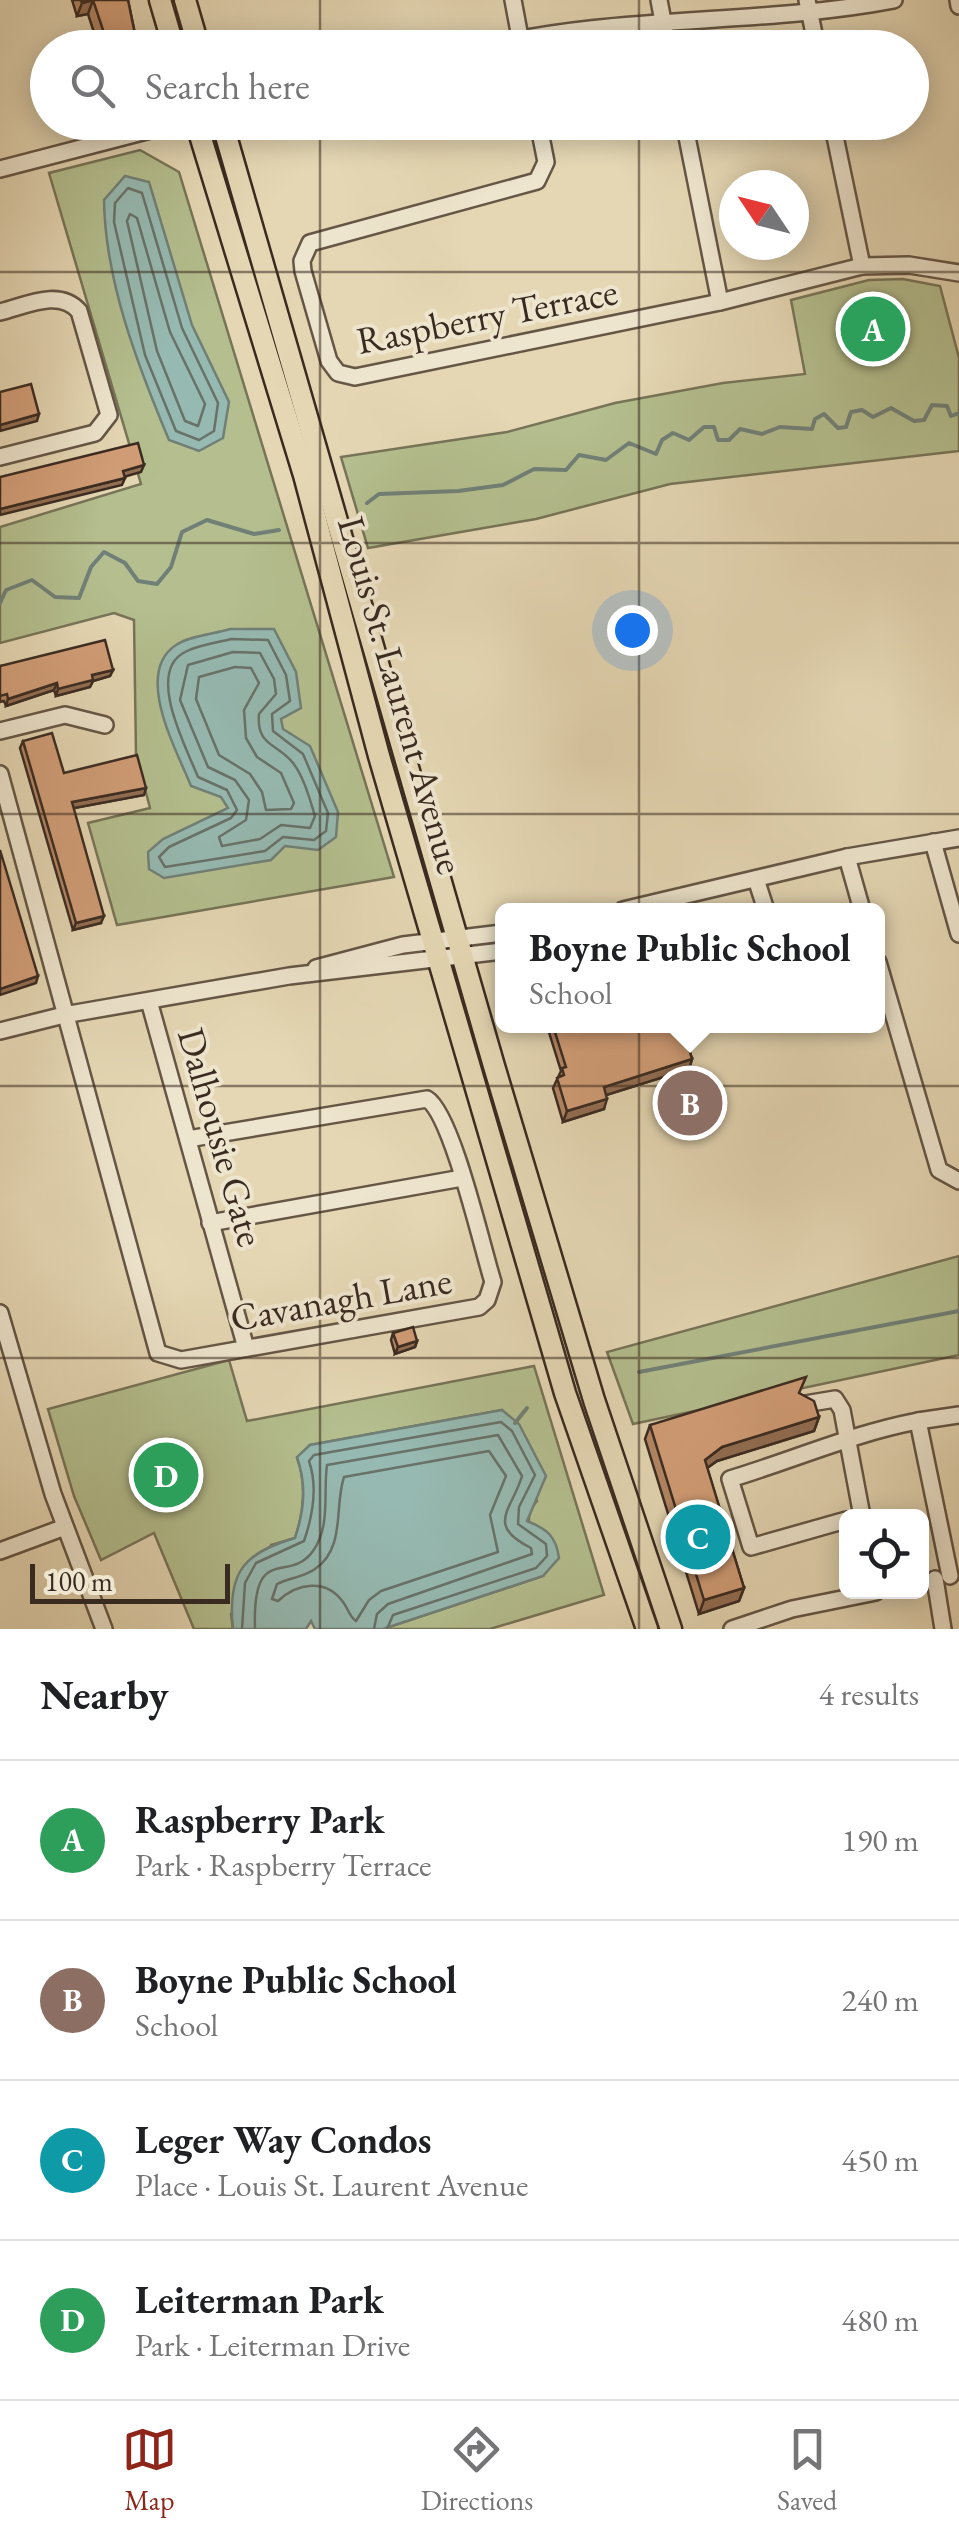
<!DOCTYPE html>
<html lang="en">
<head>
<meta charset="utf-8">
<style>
  body { margin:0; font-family:"EB Garamond",serif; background:#f2f2f2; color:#202124 }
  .controls { position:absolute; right:30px; bottom:30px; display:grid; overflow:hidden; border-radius:15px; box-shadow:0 5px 25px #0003 }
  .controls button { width:90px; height:90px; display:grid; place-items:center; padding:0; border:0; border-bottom:2px solid #e0e0e0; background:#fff; color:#202124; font:50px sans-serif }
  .compass { position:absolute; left:719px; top:170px; width:90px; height:90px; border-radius:50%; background:#fff; box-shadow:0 5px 25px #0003; rotate:305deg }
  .scale { position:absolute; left:30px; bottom:25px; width:200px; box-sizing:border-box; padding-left:10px; border:5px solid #3a2b21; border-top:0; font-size:28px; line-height:35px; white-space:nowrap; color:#3a2b21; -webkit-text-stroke:8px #eee5ce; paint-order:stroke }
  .you { position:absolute; left:632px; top:630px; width:35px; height:35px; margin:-25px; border:8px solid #fff; border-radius:50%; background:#1a73e8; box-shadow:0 0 0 15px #1a73e833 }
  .badge { display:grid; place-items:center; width:65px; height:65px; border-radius:50%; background:#8f2418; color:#fff; font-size:32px; font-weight:700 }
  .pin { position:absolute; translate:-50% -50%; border:5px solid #fff; box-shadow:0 2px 10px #0006 }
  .popup { position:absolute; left:495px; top:903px; width:390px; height:130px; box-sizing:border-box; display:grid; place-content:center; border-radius:15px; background:#fff; filter:drop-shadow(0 2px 8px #0005); font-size:32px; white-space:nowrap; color:#757577 }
  .popup b { font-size:38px; color:#202124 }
  .popup::after { content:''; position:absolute; left:50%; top:100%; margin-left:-20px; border:20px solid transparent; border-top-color:#fff }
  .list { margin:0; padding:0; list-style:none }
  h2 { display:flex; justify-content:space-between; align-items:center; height:130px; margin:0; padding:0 40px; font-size:42px }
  h2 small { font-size:32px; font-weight:400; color:#757577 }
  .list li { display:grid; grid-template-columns:65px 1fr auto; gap:30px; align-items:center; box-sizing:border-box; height:160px; padding:0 40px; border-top:2px solid #e0e0e0 }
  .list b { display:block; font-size:38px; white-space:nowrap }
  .list p { margin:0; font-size:32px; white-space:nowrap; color:#757577 }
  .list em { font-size:32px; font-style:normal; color:#757577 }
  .icon { flex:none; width:55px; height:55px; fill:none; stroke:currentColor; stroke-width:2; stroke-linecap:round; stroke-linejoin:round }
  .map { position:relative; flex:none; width:959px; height:1629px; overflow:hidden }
  .search { position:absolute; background:#fff; box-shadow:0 5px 25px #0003; left:30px; right:30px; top:30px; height:110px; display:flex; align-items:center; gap:25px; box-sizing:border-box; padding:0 35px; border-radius:55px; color:#757577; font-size:38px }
  .sheet { height:770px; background:#fff }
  nav { display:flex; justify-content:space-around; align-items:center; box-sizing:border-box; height:140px; border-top:2px solid #e0e0e0; background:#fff; font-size:28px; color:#757577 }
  nav a { display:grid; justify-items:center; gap:5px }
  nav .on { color:#8f2418 }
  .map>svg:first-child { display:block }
  .green { fill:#b4be8e; stroke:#777458; stroke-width:2.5 }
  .water { fill:#96b9b1; stroke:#718077; stroke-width:2.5 }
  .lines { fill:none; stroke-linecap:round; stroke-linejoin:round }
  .shore { stroke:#687269; stroke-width:2.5 }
  .stream { stroke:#718077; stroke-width:4 }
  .minor-casing { stroke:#655646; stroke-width:20 }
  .major-casing { stroke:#3a2b21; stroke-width:25 }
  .minor { stroke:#eee5ce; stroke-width:15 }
  .major { stroke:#e5d7b4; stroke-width:20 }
  .wall { fill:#b48766; stroke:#3a2b21; stroke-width:2.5 }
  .shaded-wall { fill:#926e53; stroke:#3a2b21; stroke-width:2.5 }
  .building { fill:#d19d77; stroke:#3a2b21; stroke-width:2.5 }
  .grid { fill:none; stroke:#3a2b21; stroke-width:2.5; stroke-opacity:0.55 }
  .labels { text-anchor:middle; stroke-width:8; stroke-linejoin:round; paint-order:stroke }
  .street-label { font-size:38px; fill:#3a2b21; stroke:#eee5ce }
</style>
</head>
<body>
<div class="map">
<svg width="959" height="1629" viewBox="0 0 959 1629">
  <rect width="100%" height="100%" fill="#e5d7b4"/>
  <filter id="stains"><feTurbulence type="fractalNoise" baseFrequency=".002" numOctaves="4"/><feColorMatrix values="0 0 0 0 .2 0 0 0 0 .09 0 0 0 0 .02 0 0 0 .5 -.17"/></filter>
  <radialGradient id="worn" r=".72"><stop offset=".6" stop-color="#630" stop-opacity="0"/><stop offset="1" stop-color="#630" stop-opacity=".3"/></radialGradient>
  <g class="green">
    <polygon points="140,150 179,172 394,877 117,925 88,823 150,808 136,754 134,620 114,613 0,643 0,527 141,484 49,173"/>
    <polygon points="903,279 940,286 959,358 959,451 670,484 536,519 368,548 341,457 507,432 615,403 723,383 805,374 791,300 869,280"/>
    <polygon points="959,1256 959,1355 633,1424 607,1352"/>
    <path d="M 229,1360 L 247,1421 L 534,1366 L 604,1595 L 490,1629 L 383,1629 L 543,1576 C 536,1552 518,1521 537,1501 L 502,1410 L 310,1445 L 297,1458 C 307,1485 304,1511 295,1538 L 271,1545 L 231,1614 L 233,1629 L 194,1629 L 154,1533 L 101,1560 L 74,1496 L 48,1409 Z"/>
  </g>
  <g class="water">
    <path d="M 125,176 L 149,182 L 192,325 L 229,402 L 223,438 L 199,451 L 169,440 C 138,366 105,281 104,200 Z"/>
    <path d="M 230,629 L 274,629 L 296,672 L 301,708 L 281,719 L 283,729 L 310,746 L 338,812 L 336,837 L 318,850 L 285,846 L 271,860 L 164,878 L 149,869 L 148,852 L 163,839 L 228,808 L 221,797 L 191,786 C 177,751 133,673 176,645 C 189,636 214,634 230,629 Z"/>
    <path d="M 502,1410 L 519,1424 L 546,1476 L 527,1521 C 547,1529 556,1536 559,1558 L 543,1576 L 383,1629 L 315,1629 L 311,1621 L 306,1629 L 233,1629 C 227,1573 243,1553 295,1538 C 304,1511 307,1485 297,1457 L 310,1445 Z"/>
  </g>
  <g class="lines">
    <g class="shore">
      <polygon points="128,188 142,193 182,328 218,403 214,431 199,440 176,431 145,355 114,222 115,203"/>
      <polygon points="130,214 137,218 170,332 205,404 198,426 185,421 157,351 127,221"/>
      <path d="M 231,639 L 268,640 L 286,675 L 290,701 L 272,714 L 273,731 L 303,754 L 328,813 L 326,831 L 314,840 L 283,837 L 265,851 L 165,867 L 159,857 L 169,847 L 231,818 L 237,810 L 227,790 L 198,777 C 187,749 145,672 185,652 C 198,645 216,643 231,639 Z"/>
      <path d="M 233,652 L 260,653 L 274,679 L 276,694 L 259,714 C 256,746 277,743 293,763 C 304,777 310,800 315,816 L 310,828 L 281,825 L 260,839 L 222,846 L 219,837 L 246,820 L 249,800 L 235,780 L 208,767 L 180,700 L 188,665 Z"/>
      <polygon points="235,667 251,668 259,683 244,710 246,738 257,757 281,773 294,803 291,809 266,810 262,792 250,774 219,755 196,699 199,677"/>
      <path d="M 489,1451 L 506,1476 L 490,1515 L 498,1552 L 381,1591 L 369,1600 L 356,1621 C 349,1616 349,1610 343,1602 C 326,1578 297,1583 278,1601 L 272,1599 L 277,1584 C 289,1578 304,1577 315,1569 C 346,1548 334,1506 344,1477 Z"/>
      <path d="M 242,1629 L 245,1583 L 256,1563 L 304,1541 C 313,1515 318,1487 309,1461 L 314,1455 L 501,1422 L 512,1431 L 535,1475 L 519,1507 L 518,1524 L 546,1544 L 547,1556 L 536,1568 L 393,1615 L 387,1629"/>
      <path d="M 255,1629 C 252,1541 289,1585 313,1551 C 331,1526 323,1492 327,1465 L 498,1435 L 522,1476 C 512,1510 485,1525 531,1548 L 532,1554 L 388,1604 L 377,1614 L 374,1629"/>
    </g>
    <g class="stream">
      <polyline points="367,503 379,494 458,491 503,485 534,469 566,470 579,455 606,460 629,443 656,454 662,440 673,433 689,440 704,427 714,427 718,440 729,440 740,429 762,434 780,427 812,429 815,419 824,414 838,428 846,427 851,412 862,410 873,417 891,408 914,421 924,420 932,405 947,406 951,416 959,413"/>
      <polyline points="0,603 6,590 32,580 55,597 79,598 91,567 104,552 125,563 138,581 157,584 171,567 182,532 207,520 254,534 279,530"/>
      <polyline points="639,1372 959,1311"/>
      <polyline points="515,1423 527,1408"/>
    </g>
    <g class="minor-casing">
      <g id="minor">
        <polyline points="513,0 522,48"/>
        <polyline points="659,0 668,48"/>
        <polyline points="807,0 817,48"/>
        <polyline points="958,0 959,6"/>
        <path d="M 480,48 C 615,14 758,26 894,0"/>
        <polyline points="538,122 546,162 537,181 310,243 302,261 303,271 329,361 338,373 355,377 720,302 862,266 909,265 959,273"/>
        <polyline points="684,122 720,302"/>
        <polyline points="832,122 862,266"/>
        <polyline points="0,169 181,122"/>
        <path d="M 0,312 C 25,306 59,288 79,311 L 109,415 L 95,433 L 0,457"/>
        <polyline points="0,731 65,715 105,725"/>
        <path d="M 0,774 L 158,1353 L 181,1360 L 479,1307 L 487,1300 L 493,1282 C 482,1247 452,1114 427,1099 L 188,1139"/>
        <polyline points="933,842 959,934"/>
        <polyline points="847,857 862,910"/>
        <polyline points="756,879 766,910"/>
        <polyline points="623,910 847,857 959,838"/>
        <polyline points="878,962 939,1170 959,1181"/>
        <polyline points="316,968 403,945 502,933"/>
        <polyline points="149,1001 246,1348"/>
        <polyline points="0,1031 64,1015 289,976 502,951"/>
        <polyline points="210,1223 462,1178"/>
        <polyline points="0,1313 53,1494 104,1629"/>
        <polyline points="805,1404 835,1399 842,1410 862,1516"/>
        <polyline points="918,1421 959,1415"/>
        <path d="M 846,1520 L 751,1547 L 730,1479 C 793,1460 854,1433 918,1421 L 950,1576"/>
        <polyline points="0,1551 65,1527"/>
        <polyline points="935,1579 943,1629"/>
        <polyline points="732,1629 792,1609 876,1592"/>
      </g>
    </g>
    <g class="major-casing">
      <g id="major">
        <polyline points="160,0 174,48"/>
        <polyline points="185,0 199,48"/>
        <polyline points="196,122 304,475 379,756 565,1393 647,1629"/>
        <polyline points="222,122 494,1066 594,1400 671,1629"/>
      </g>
    </g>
    <use href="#minor" class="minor"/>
    <use href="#major" class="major"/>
  </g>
  <g class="wall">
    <polygon points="72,0 128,0 135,34 132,42 135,48 99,48 88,14 77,16"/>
    <polygon points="0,666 113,670 110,676 93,681 90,687 56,696 54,690 6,706 4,701 0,702"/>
    <polygon points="23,741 64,773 144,795 73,808 101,923 73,930 20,748"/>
    <polygon points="539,1026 682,1026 692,1059 689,1069 606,1095 604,1109 563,1122 553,1088 561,1071 547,1026 540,1028"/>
    <polygon points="393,1333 417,1341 415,1347 395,1354 391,1340"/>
    <polygon points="800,1394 819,1417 814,1431 717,1461 707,1468 744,1588 739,1601 699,1614 645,1439 650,1425"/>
  </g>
  <g class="shaded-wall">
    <polygon points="93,0 88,14 77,16 82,3"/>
    <polygon points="39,414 37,421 0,431 0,425"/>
    <polygon points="144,465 141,472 120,478 123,471"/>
    <polygon points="125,478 122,485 0,515 0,509"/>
    <polygon points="113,670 110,676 93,681 90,687 56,696 58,689 92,675"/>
    <polygon points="57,683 54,690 6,706 8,699"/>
    <polygon points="146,788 144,795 69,809 72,802"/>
    <polygon points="104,916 101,923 73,930 76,923"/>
    <polygon points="38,976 36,983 0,995 0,989"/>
    <polygon points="692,1059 689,1069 600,1097 604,1087"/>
    <polygon points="607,1099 604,1109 563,1122 567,1111"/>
    <polygon points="417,1341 415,1347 395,1354 398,1347"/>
    <polygon points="819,1417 814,1431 717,1461 700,1473 705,1460 722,1447"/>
    <polygon points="744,1588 739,1601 699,1614 704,1600"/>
  </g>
  <g class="building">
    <polygon points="81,0 128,0 135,34 130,36 135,48 109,48 93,0 82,3"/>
    <polygon points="878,312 881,324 869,326 866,314"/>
    <polygon points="31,384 39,414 0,425 0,392"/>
    <polygon points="138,443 144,465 123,471 125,478 0,509 0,477"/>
    <polygon points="105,640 113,670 92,675 93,680 58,689 57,683 8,699 7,694 0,696 0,666"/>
    <polygon points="52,733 64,773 137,755 146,788 72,802 104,916 76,923 23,741"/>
    <polygon points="0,850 38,976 0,989"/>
    <polygon points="553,1026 682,1026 692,1059 604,1087 607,1099 567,1111 557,1078 564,1075 562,1068 566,1067"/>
    <polygon points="413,1327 417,1341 398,1347 393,1333"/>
    <polygon points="806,1377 799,1393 814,1401 819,1417 722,1447 705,1460 744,1588 704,1600 650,1425"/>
  </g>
  <path class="grid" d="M 320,0 L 320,48M 639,0 L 639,48M 320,122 L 320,1629M 639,122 L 639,1629M 0,272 L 959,272M 0,543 L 959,543M 0,814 L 959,814M 0,1086 L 959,1086M 0,1358 L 959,1358"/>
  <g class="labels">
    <g class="street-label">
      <text transform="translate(487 316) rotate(-11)" y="13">Raspberry Terrace</text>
      <text transform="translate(401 695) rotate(74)" y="13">Louis St. Laurent Avenue</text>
      <text transform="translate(221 1137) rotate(74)" y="13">Dalhousie Gate</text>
      <text transform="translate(341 1299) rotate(-10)" y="13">Cavanagh Lane</text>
    </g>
  </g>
  <rect width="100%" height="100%" filter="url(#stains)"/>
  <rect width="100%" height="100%" fill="url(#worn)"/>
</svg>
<div class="controls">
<button><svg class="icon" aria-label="locate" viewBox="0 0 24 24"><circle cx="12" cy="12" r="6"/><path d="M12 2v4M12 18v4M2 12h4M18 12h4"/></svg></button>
</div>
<svg class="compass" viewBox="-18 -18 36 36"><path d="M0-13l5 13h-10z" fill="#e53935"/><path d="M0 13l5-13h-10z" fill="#757577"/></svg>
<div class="scale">100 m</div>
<div class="you"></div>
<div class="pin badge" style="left:873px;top:329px;background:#2e9e5b">A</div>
<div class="pin badge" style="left:690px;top:1103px;background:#8d6e63">B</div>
<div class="popup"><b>Boyne Public School</b>School</div>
<div class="pin badge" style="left:698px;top:1537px;background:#0f9aa8">C</div>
<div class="pin badge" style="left:166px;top:1475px;background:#2e9e5b">D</div>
<div class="search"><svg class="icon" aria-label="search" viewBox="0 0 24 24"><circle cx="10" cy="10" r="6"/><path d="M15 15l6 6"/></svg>Search here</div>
</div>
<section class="sheet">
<h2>Nearby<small>4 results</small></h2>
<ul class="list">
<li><span class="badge" style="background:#2e9e5b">A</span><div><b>Raspberry Park</b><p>Park · Raspberry Terrace</p></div><em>190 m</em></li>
<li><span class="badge" style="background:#8d6e63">B</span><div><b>Boyne Public School</b><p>School</p></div><em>240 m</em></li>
<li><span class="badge" style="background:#0f9aa8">C</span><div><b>Leger Way Condos</b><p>Place · Louis St. Laurent Avenue</p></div><em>450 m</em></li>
<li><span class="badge" style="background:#2e9e5b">D</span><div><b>Leiterman Park</b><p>Park · Leiterman Drive</p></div><em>480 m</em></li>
</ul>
</section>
<nav>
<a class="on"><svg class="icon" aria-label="map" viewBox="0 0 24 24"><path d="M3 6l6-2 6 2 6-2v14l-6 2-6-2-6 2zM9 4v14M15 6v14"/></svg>Map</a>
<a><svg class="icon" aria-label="directions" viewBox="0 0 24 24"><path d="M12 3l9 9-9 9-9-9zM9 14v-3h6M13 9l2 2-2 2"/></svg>Directions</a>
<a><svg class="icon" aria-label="saved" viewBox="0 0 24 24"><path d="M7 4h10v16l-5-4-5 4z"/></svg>Saved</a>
</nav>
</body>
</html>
